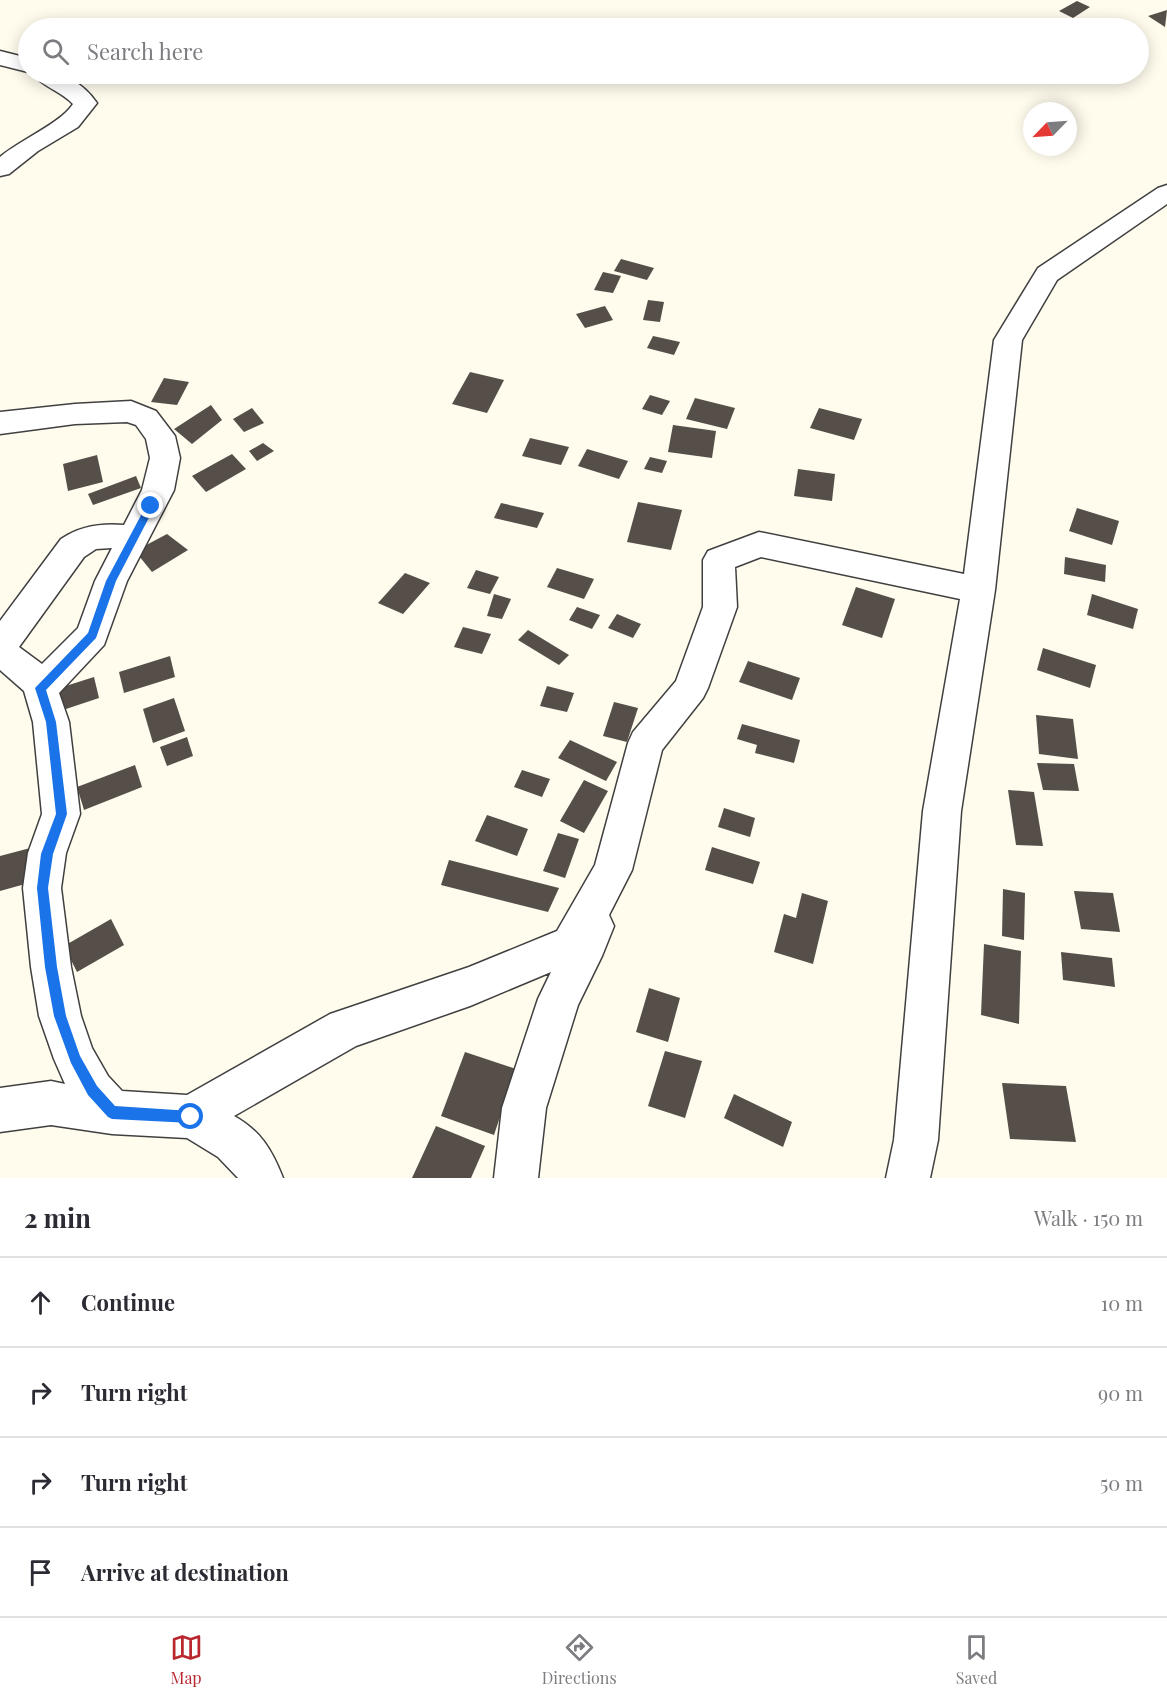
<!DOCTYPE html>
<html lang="en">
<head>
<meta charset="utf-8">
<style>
  body { margin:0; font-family:"Playfair Display",serif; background:#f2f2f3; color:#2b2b33 }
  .compass { position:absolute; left:1023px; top:102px; width:54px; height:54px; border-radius:50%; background:#fff; box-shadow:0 3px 15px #0003; rotate:245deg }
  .stop { position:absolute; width:18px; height:18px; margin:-14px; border:4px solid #1a73e8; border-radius:50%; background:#fff }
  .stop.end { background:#1a73e8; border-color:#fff; box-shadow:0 2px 6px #0008 }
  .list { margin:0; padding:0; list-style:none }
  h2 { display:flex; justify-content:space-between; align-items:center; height:78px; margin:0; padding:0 24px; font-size:26px }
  h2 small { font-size:20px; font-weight:400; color:#7c7c81 }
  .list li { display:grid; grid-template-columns:39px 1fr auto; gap:18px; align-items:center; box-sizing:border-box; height:90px; padding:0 24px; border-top:2px solid #e1e1e2 }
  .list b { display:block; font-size:22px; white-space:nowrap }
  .list em { font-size:20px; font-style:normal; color:#7c7c81 }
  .icon { flex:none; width:33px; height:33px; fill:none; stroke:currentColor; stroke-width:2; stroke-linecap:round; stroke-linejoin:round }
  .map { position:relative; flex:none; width:1167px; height:1178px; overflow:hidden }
  .search { position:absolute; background:#fff; box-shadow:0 3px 15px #0003; left:18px; right:18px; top:18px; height:66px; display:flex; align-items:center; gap:15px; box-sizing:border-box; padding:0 21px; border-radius:33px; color:#7c7c81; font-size:22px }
  .sheet { height:438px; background:#fff }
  nav { display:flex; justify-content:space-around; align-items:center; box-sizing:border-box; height:84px; border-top:2px solid #e1e1e2; background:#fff; font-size:16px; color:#7c7c81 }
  nav a { display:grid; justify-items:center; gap:3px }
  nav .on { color:#b9282f }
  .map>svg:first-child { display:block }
  .building { fill:#554e49 }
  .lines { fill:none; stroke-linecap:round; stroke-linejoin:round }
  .street-casing { stroke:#404040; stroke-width:3 }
  .street { fill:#fff; fill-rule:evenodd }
  .route { fill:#1a73e8 }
</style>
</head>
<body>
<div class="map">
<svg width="1167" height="1178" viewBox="0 0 1167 1178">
  <rect width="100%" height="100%" fill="#fffbed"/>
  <g class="building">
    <polygon points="1077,1 1090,7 1073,18 1059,11"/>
    <polygon points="1167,10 1165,27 1148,16"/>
    <polygon points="621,259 654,268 647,280 614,271"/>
    <polygon points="603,272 621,276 613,293 594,290"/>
    <polygon points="648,300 664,302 660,322 643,320"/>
    <polygon points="605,306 613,320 585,328 576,314"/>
    <polygon points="653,336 680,342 674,355 647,348"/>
    <polygon points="470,372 504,380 487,413 452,404"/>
    <polygon points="164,378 189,382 177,405 151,402"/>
    <polygon points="650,395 670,401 662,415 642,409"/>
    <polygon points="695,398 735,408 727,429 686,419"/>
    <polygon points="211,405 222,420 192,444 174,429"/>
    <polygon points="252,408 264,423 244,432 233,419"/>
    <polygon points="819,408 862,419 854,440 810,428"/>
    <polygon points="673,425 716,431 712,458 668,452"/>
    <polygon points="530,438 569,447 561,465 522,456"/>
    <polygon points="263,443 274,451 257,461 249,451"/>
    <polygon points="587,449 628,461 619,479 578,466"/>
    <polygon points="232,454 246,469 206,492 192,476"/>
    <polygon points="97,455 103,482 68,491 63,464"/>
    <polygon points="650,457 667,461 662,473 644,469"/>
    <polygon points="798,469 835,474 832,501 794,496"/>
    <polygon points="136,476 141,488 93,505 88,494"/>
    <polygon points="638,502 682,510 671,550 627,542"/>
    <polygon points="501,503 544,513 537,528 494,518"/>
    <polygon points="1077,508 1119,521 1112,545 1069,531"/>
    <polygon points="167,534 188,550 152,572 135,551"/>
    <polygon points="1065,557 1106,565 1105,582 1064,574"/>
    <polygon points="557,568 594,579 584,599 547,587"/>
    <polygon points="476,570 499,577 490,594 467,588"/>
    <polygon points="405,573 430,583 403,614 378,603"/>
    <polygon points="856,587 895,599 882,638 842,625"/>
    <polygon points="494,594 511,599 502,619 487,616"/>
    <polygon points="1092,594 1138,609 1133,629 1087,615"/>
    <polygon points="577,607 600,615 592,629 569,620"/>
    <polygon points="617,614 641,624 633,638 608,628"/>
    <polygon points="463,627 491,634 482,654 454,647"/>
    <polygon points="528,630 569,655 559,665 518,640"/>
    <polygon points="1043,648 1096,665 1090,688 1037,670"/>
    <polygon points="170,656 175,677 124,693 119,672"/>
    <polygon points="748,661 800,678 792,700 739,682"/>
    <polygon points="94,677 99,698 54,713 50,691"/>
    <polygon points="547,686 574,693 567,712 540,706"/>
    <polygon points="174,698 185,731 153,743 143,709"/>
    <polygon points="614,702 638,708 627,742 603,736"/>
    <polygon points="1036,715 1073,719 1078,759 1039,754"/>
    <polygon points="742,724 800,740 794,763 755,753 757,745 737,739"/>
    <polygon points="187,737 193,756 167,766 160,747"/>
    <polygon points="570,740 617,762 606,781 558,758"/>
    <polygon points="1037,763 1074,764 1079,791 1043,790"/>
    <polygon points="135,765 142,787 84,810 77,787"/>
    <polygon points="522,770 550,779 542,797 514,787"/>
    <polygon points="584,780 608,791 584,833 560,821"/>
    <polygon points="1008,790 1034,792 1043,846 1016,845"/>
    <polygon points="724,808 755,818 750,837 718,827"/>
    <polygon points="487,815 528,829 517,856 475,841"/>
    <polygon points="558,833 579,839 565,878 543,871"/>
    <polygon points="34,847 36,881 0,891 0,856"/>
    <polygon points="712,847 760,862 753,884 705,870"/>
    <polygon points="449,860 559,888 548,912 441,885"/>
    <polygon points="1003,889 1025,893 1024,940 1002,936"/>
    <polygon points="1074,891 1113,893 1120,932 1081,929"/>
    <polygon points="802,893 828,901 813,964 774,952 784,914 796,918"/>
    <polygon points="111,919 124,945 77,972 64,946"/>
    <polygon points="984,944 1021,951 1019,1024 981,1015"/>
    <polygon points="1061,952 1112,958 1115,987 1063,980"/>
    <polygon points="649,988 680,998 668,1042 636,1032"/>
    <polygon points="665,1051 702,1061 685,1118 648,1106"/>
    <polygon points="465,1052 516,1069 494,1135 441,1116"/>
    <polygon points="1002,1083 1066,1086 1076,1142 1010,1139"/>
    <polygon points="734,1094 792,1122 783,1147 724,1118"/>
    <polygon points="436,1126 485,1146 471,1178 412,1178"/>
  </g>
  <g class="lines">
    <g class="street-casing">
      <g id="street">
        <polygon points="0,51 28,58 28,72 0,65"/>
        <path d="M 33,74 C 60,71 81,80 97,103 L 78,127 L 38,151 L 9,174 L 0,176 L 0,157 C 20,140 61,123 73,104 C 61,91 41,86 33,74 Z"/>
        <path d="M 1167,185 L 1167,204 L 1057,280 L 1022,340 L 995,590 L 961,811 L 938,1140 L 930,1178 L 886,1178 L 894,1140 L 923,811 L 960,599 L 761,557 L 735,567 L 737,607 L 708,688 L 703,698 L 662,750 L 632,870 L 609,915 L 614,926 L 602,956 L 578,1005 L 546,1108 L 538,1178 L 494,1178 L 502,1108 L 538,999 L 551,972 L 470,1006 L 356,1046 L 234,1116 C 261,1131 272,1150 283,1178 L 238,1178 L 218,1157 L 187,1138 L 112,1134 L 51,1125 L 0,1132 L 0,1088 L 51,1081 L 65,1084 L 54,1059 L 39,1016 L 31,967 L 23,888 L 28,853 L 42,814 L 33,722 L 24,691 L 0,670 L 0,621 L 61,539 C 80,526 101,523 124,525 L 142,490 L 150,458 L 146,439 L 136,425 L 127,422 L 75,424 L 0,434 L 0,412 L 75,404 L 131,401 L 156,411 L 175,436 L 180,458 L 174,490 L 127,581 L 104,645 L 59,693 L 69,722 L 80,814 L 66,853 L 61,888 L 71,967 L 81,1016 L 92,1048 L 108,1076 L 122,1091 L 187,1095 L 330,1014 L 469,967 L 557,931 L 595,865 L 628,743 L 633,732 L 676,681 L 703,607 L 703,560 L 708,551 L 759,532 L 964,574 L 994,340 L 1038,268 L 1158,188 ZM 112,548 L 95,581 L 78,628 L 42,664 L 19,647 L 84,557 L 96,549 Z"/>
      </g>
    </g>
    <use href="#street" class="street"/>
  </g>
  <polygon class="route" points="151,503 155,506 116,581 96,638 46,690 56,722 67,814 53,854 48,888 57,967 66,1016 80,1056 97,1086 115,1106 191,1111 196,1112 198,1117 196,1121 191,1123 112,1119 108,1117 88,1095 71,1063 54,1016 45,967 37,888 41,854 56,814 46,722 35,688 88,633 106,581 147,504"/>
</svg>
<svg class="compass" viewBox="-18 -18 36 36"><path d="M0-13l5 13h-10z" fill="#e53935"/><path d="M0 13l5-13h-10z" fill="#7c7c81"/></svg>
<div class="stop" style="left:191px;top:1117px"></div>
<div class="stop end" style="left:151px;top:506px"></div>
<div class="search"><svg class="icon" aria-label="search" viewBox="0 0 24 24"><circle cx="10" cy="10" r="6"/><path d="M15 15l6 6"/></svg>Search here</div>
</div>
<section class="sheet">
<h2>2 min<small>Walk · 150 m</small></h2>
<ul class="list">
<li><svg class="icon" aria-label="ahead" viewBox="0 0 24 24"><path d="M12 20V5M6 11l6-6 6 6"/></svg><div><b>Continue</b></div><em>10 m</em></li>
<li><svg class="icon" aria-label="right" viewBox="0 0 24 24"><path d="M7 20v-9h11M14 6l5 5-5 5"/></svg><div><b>Turn right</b></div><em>90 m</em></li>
<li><svg class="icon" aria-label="right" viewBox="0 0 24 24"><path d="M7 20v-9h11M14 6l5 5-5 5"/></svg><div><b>Turn right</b></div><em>50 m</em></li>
<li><svg class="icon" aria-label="arrive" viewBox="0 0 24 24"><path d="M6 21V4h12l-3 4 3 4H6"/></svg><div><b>Arrive at destination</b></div></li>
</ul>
</section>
<nav>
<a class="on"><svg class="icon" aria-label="map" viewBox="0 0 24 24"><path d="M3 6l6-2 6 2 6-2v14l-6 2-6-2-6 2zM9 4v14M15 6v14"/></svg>Map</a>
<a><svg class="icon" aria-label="directions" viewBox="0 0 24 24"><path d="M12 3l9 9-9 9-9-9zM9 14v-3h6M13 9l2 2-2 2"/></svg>Directions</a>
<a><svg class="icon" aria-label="saved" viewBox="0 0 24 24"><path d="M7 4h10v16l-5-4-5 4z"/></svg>Saved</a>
</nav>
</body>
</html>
